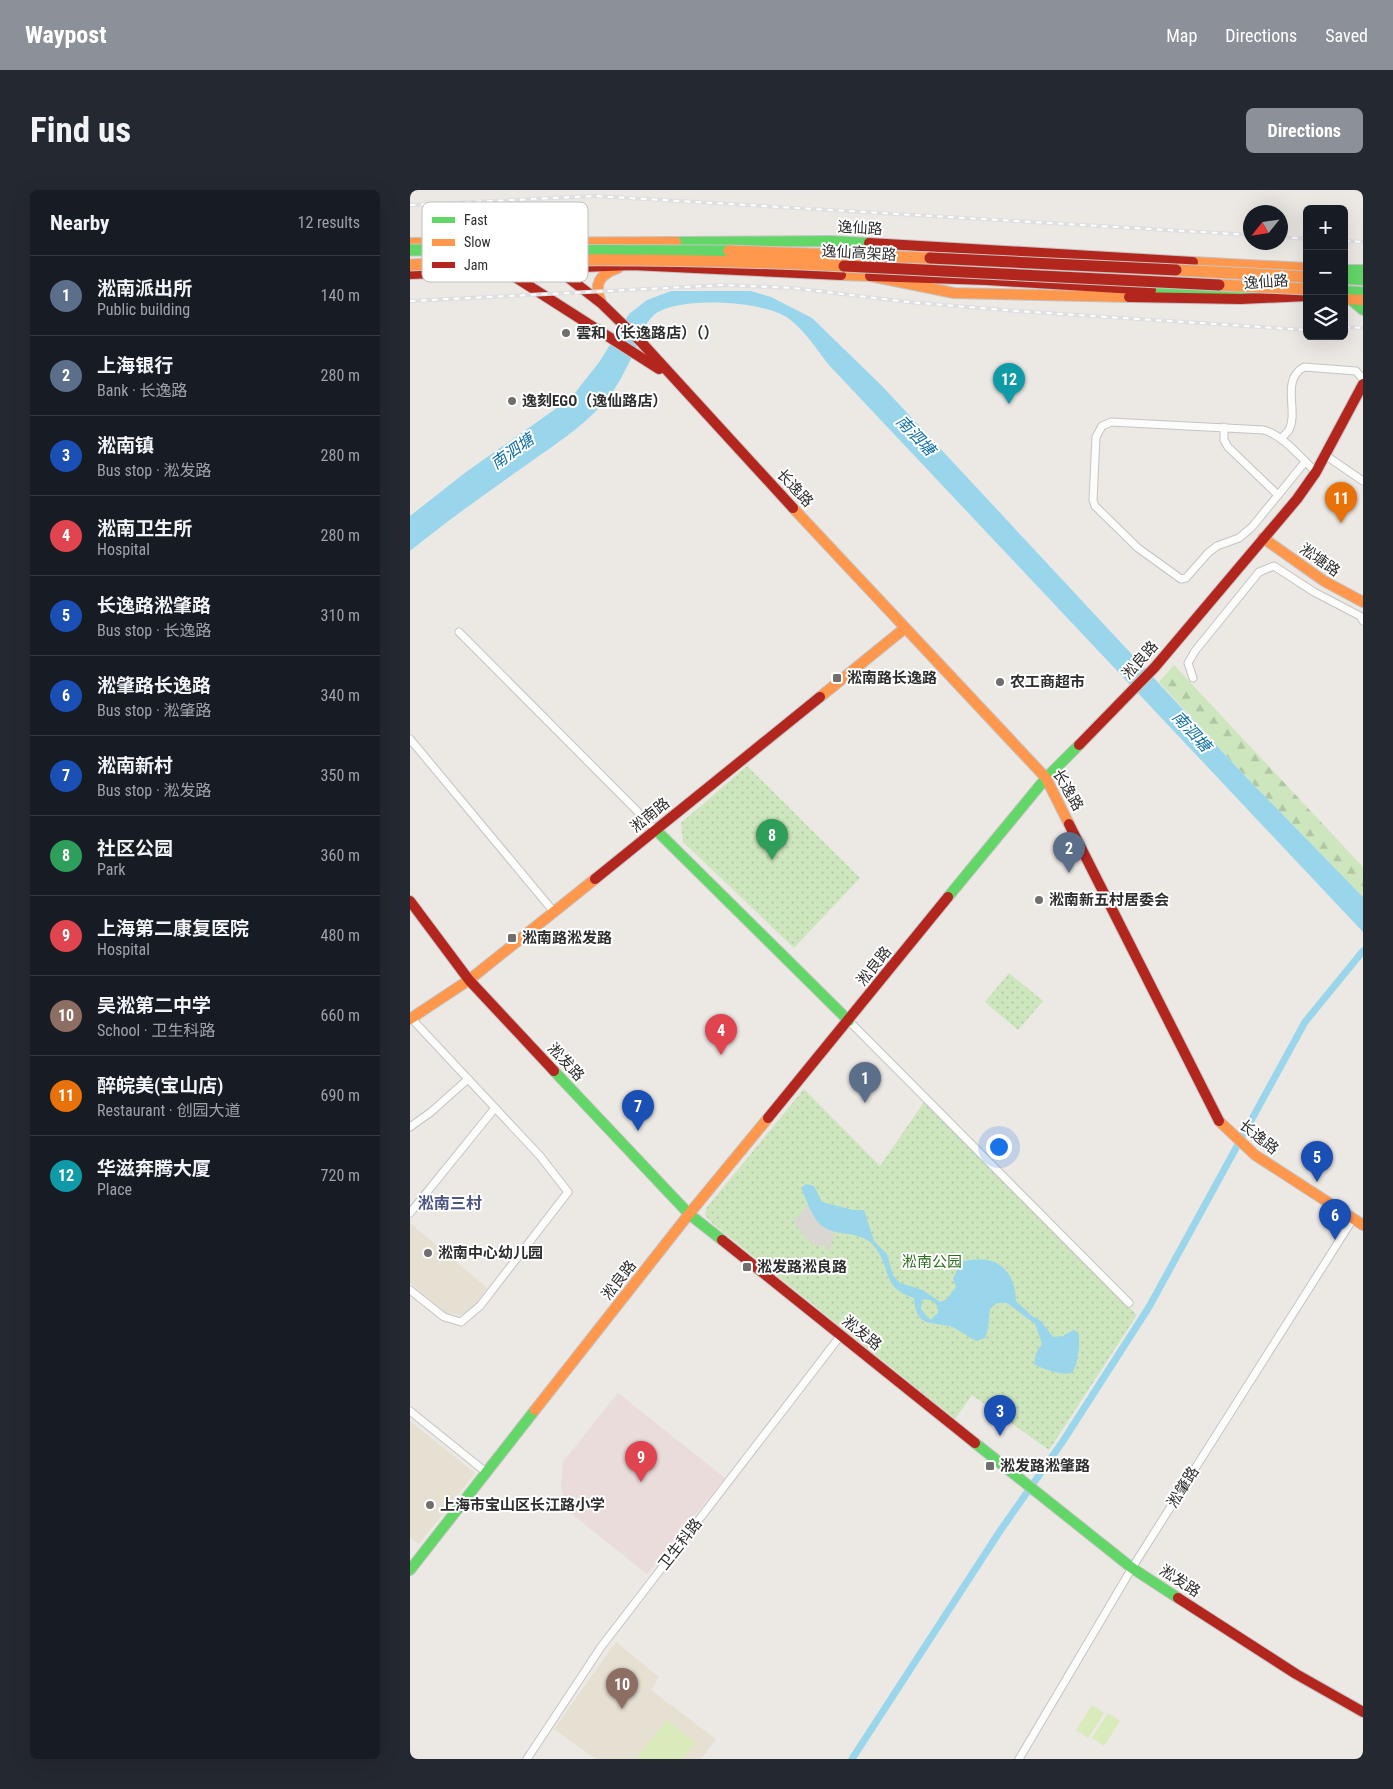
<!DOCTYPE html>
<html lang="en">
<head>
<meta charset="utf-8">
<style>
  body { margin:0; font-family:"Roboto Condensed","Noto Sans SC",sans-serif; background:#242831; color:#f1f3f6 }
  .controls { position:absolute; right:15px; top:15px; display:grid; overflow:hidden; border-radius:8px; box-shadow:0 5px 20px #0002 }
  .controls button { width:45px; height:45px; display:grid; place-items:center; padding:0; border:0; border-bottom:1px solid #363941; background:#171b24; color:#f1f3f6; font:25px sans-serif }
  .compass { position:absolute; left:833px; top:15px; width:45px; height:45px; border-radius:50%; background:#171b24; box-shadow:0 5px 20px #0002; rotate:240deg }
  .you { position:absolute; left:588px; top:956px; width:18px; height:18px; margin:-12px; border:4px solid #fff; border-radius:50%; background:#1a73e8; box-shadow:0 0 0 8px #1a73e833 }
  .badge { display:grid; place-items:center; width:32px; height:32px; border-radius:50%; background:#8c9099; color:#fff; font-size:16px; font-weight:700 }
  .pin { position:absolute; translate:-50% -41px; filter:drop-shadow(0 1px 2px #0008) }
  .pin::after { content:''; position:absolute; top:26px; width:18px; height:15px; background:inherit; clip-path:polygon(0 0,100% 0,50% 100%) }
  .list { margin:0; padding:0; list-style:none }
  h2 { display:flex; justify-content:space-between; align-items:center; height:65px; margin:0; padding:0 20px; font-size:21px }
  h2 small { font-size:16px; font-weight:400; color:#9ea1a6 }
  .list li { display:grid; grid-template-columns:32px 1fr auto; gap:15px; align-items:center; box-sizing:border-box; height:80px; padding:0 20px; border-top:1px solid #363941 }
  .list b { display:block; font-size:19px; white-space:nowrap }
  .list p { margin:0; font-size:16px; white-space:nowrap; color:#9ea1a6 }
  .list em { font-size:16px; font-style:normal; color:#9ea1a6 }
  .icon { flex:none; width:28px; height:28px; fill:none; stroke:currentColor; stroke-width:2; stroke-linecap:round; stroke-linejoin:round }
  .map { position:relative; flex:none; width:953px; height:1569px; overflow:hidden; border-radius:8px }
  header { display:flex; align-items:center; gap:30px; box-sizing:border-box; height:70px; padding:0 25px; background:#8c9099; color:#fff }
  header strong { font-size:24px }
  nav { display:flex; gap:28px; margin-inline-start:auto; font-size:18px }
  .intro { display:flex; align-items:center; justify-content:space-between; box-sizing:border-box; height:120px; padding:0 30px }
  h1 { margin:0; font-size:35px }
  .button { padding:12px 22px; border-radius:8px; background:#8c9099; color:#fff; font-size:18px; font-weight:700 }
  main { display:flex; gap:30px; padding:0 30px }
  aside { flex:1; background:#171b24; border-radius:8px; box-shadow:0 5px 20px #0002 }
  .map>svg:first-child { display:block }
  .education { fill:#e6e0d3 }
  .medical { fill:#e9dcdb }
  .grass { fill:url(#grass-dots) }
  .forest { fill:url(#forest-firs) }
  .pitch { fill:#d9eabb }
  .plaza { fill:#dad6d2 }
  .water { fill:#99d6ec; fill-rule:evenodd }
  .lines { fill:none; stroke-linecap:round; stroke-linejoin:round }
  .canal { stroke:#99d6ec; stroke-width:7 }
  .street-casing { stroke:#c5c4c5; stroke-width:9 }
  .fast-casing { stroke:#c5c4c5; stroke-width:12 }
  .slow-casing { stroke:#c5c4c5; stroke-width:12 }
  .jam-casing { stroke:#c5c4c5; stroke-width:12 }
  .street { stroke:#fcfcfb; stroke-width:7 }
  .fast { stroke:#63d668; stroke-width:10 }
  .slow { stroke:#ff974d; stroke-width:10 }
  .jam { stroke:#b3261e; stroke-width:10 }
  .rail-casing { stroke:#dfdfe1; stroke-width:4 }
  .rail { stroke:#fff; stroke-width:2; stroke-dasharray:5.5; stroke-linecap:butt }
  .fast-bridge-casing { stroke:#c6c5c4; stroke-width:13; stroke-linecap:butt }
  .slow-bridge-casing { stroke:#c6c5c4; stroke-width:13; stroke-linecap:butt }
  .jam-bridge-casing { stroke:#c6c5c4; stroke-width:13; stroke-linecap:butt }
  .fast-bridge { stroke:#63d668; stroke-width:11 }
  .slow-bridge { stroke:#ff974d; stroke-width:11 }
  .jam-bridge { stroke:#b3261e; stroke-width:11 }
  .poi-dot { fill:#706f6e; stroke:#fff; stroke-width:2 }
  .labels { text-anchor:middle; stroke-width:4; stroke-linejoin:round; paint-order:stroke }
  .street-label { font-size:15px; fill:#2e2e2e; stroke:#fff }
  .poi-label { font-size:15px; font-weight:bold; fill:#2e2e2e; stroke:#fff; text-anchor:start }
  .park-label { font-size:15px; fill:#2c6e1b; stroke:#fff }
  .water-label { font-size:16px; font-style:italic; fill:#0d6fa3; stroke:#fff }
  .neighbourhood-label { font-size:16px; font-weight:bold; fill:#4d5680; stroke:#fff }
  .key { fill:#fff; stroke:#c0c0c0; stroke-width:1 }
  .key-label { font-size:14px; fill:#2e2e2e }
</style>
</head>
<body>
<header>
<strong>Waypost</strong>
<nav><a>Map</a><a>Directions</a><a>Saved</a></nav>
</header>
<div class="intro"><h1>Find us</h1><a class="button">Directions</a></div>
<main>
<aside>
<h2>Nearby<small>12 results</small></h2>
<ul class="list">
<li><span class="badge" style="background:#5c6f8a">1</span><div><b>淞南派出所</b><p>Public building</p></div><em>140 m</em></li>
<li><span class="badge" style="background:#5c6f8a">2</span><div><b>上海银行</b><p>Bank · 长逸路</p></div><em>280 m</em></li>
<li><span class="badge" style="background:#1a4fb4">3</span><div><b>淞南镇</b><p>Bus stop · 淞发路</p></div><em>280 m</em></li>
<li><span class="badge" style="background:#e0444e">4</span><div><b>淞南卫生所</b><p>Hospital</p></div><em>280 m</em></li>
<li><span class="badge" style="background:#1a4fb4">5</span><div><b>长逸路淞肇路</b><p>Bus stop · 长逸路</p></div><em>310 m</em></li>
<li><span class="badge" style="background:#1a4fb4">6</span><div><b>淞肇路长逸路</b><p>Bus stop · 淞肇路</p></div><em>340 m</em></li>
<li><span class="badge" style="background:#1a4fb4">7</span><div><b>淞南新村</b><p>Bus stop · 淞发路</p></div><em>350 m</em></li>
<li><span class="badge" style="background:#2e9e5b">8</span><div><b>社区公园</b><p>Park</p></div><em>360 m</em></li>
<li><span class="badge" style="background:#e0444e">9</span><div><b>上海第二康复医院</b><p>Hospital</p></div><em>480 m</em></li>
<li><span class="badge" style="background:#8d6e63">10</span><div><b>吴淞第二中学</b><p>School · 卫生科路</p></div><em>660 m</em></li>
<li><span class="badge" style="background:#e8710a">11</span><div><b>醉皖美(宝山店)</b><p>Restaurant · 创园大道</p></div><em>690 m</em></li>
<li><span class="badge" style="background:#0f9aa8">12</span><div><b>华滋奔腾大厦</b><p>Place</p></div><em>720 m</em></li>
</ul>
</aside>
<div class="map">
<svg width="953" height="1569" viewBox="0 0 953 1569">
  <defs>
    <pattern id="grass-dots" width="8" height="8" patternUnits="userSpaceOnUse" patternTransform="scale(1.25)"><rect width="8" height="8" fill="#cee6be"/><path d="M2 2h.1M6 6h.1" fill="none" stroke="#b1c6a4" stroke-width="1.8" stroke-linecap="round"/></pattern>
    <pattern id="forest-firs" width="22" height="20" patternUnits="userSpaceOnUse" patternTransform="scale(1.25)"><rect width="22" height="20" fill="#cee6be"/><path d="M5 1l3.5 6h-7zM16 11l3.5 6h-7z" fill="#b1c6a4"/></pattern>
  </defs>
  <rect width="100%" height="100%" fill="#ece8e4"/>
  <g class="education">
    <polygon points="0,1033 77,1098 62,1119 51,1125 36,1123 0,1093"/>
    <polygon points="0,1231 65,1283 9,1354 0,1347"/>
    <polygon points="206,1452 249,1487 241,1500 306,1549 291,1569 186,1569 144,1539"/>
  </g>
  <polygon class="medical" points="208,1203 315,1288 237,1384 158,1321 151,1297 153,1272"/>
  <g class="grass">
    <polygon points="337,576 450,688 384,758 273,652 271,633"/>
    <polygon points="599,783 633,811 608,840 575,812"/>
    <polygon points="394,899 470,976 514,912 727,1125 639,1260 562,1205 545,1229 303,1034 295,1025 297,1017"/>
  </g>
  <polygon class="forest" points="764,475 953,677 953,707 837,588 749,492"/>
  <g class="pitch">
    <polygon points="682,1515 694,1523 678,1548 666,1540"/>
    <polygon points="698,1523 710,1531 694,1556 682,1548"/>
    <polygon points="257,1530 286,1553 273,1569 230,1569 227,1567"/>
  </g>
  <polygon class="plaza" points="399,1015 409,1034 424,1041 420,1061 413,1055 406,1056 397,1049 383,1031"/>
  <g class="water">
    <path d="M 261,101 L 341,101 L 361,107 L 402,128 L 472,196 L 837,588 L 953,707 L 953,742 L 418,174 C 406,158 394,140 378,128 C 355,111 265,105 243,126 C 235,133 231,146 227,156 C 217,177 207,200 190,217 C 169,239 143,256 119,273 C 78,302 38,330 0,361 L 0,326 L 56,282 L 161,208 L 190,171 L 219,124 L 237,110 Z"/>
    <path d="M 396,994 L 404,996 L 412,1012 L 443,1020 L 454,1020 L 464,1051 L 477,1064 L 483,1085 L 490,1093 L 513,1100 L 530,1112 L 537,1109 L 546,1097 L 543,1089 L 551,1072 C 583,1063 605,1077 606,1111 L 622,1126 L 631,1131 L 643,1147 L 653,1146 L 663,1140 L 668,1142 C 671,1150 668,1179 661,1183 C 653,1186 630,1178 624,1174 L 626,1163 L 632,1154 L 625,1134 L 597,1113 L 587,1113 L 580,1119 L 578,1139 L 575,1148 L 566,1151 C 558,1147 550,1140 542,1137 C 523,1131 506,1139 504,1108 C 470,1097 483,1079 464,1056 C 450,1039 426,1048 411,1035 C 402,1028 396,1008 391,998 ZM 515,1109 L 523,1111 L 528,1117 L 528,1123 L 520,1130 L 511,1119 L 512,1110 Z"/>
  </g>
  <g class="lines">
    <polyline class="canal" points="442,1569 590,1341 653,1251 739,1117 895,832 953,761"/>
    <g class="street-casing">
      <g id="street">
        <polyline points="814,237 814,250 818,257 868,305"/>
        <path d="M 871,249 C 873,246 877,243 879,240 C 889,220 870,191 894,177 L 946,181 L 953,189"/>
        <polyline points="915,265 953,291"/>
        <path d="M 895,272 L 842,337 L 829,348 L 807,356 L 798,363 L 776,388 L 771,389 L 728,358 L 685,316 L 683,310 L 686,247 L 692,236 L 701,232 L 854,240 C 874,246 890,267 906,282"/>
        <polyline points="49,442 246,640"/>
        <polyline points="783,488 778,473 785,461 849,382 864,376 904,402 950,426 953,431"/>
        <polyline points="0,549 144,722"/>
        <polyline points="439,831 719,1113"/>
        <polyline points="0,937 21,922 58,889"/>
        <polyline points="0,1023 85,918"/>
        <polyline points="0,1100 34,1127 51,1132 70,1116 158,1002 130,966 1,828"/>
        <polyline points="0,1221 77,1283"/>
        <polyline points="117,1569 191,1457 431,1145"/>
        <polyline points="609,1569 722,1378 943,1029"/>
      </g>
    </g>
    <g class="fast-casing">
      <g id="fast">
        <polyline points="266,52 421,51 459,53"/>
        <polyline points="934,80 953,80"/>
        <polyline points="934,89 953,90"/>
        <polyline points="741,100 809,102 846,100"/>
        <polyline points="934,101 953,102"/>
        <polyline points="940,109 953,120"/>
        <polyline points="246,640 439,831"/>
        <polyline points="538,707 636,588 669,555"/>
        <polyline points="144,881 279,1024 312,1050"/>
        <polyline points="565,1253 722,1378 768,1408"/>
        <polyline points="0,1380 125,1220"/>
      </g>
    </g>
    <g class="slow-casing">
      <g id="slow">
        <polyline points="0,53 266,52"/>
        <polyline points="783,72 897,78"/>
        <polyline points="431,85 460,86 544,103 719,107"/>
        <polyline points="934,109 953,110"/>
        <path d="M 191,112 C 183,94 190,84 208,78"/>
        <polyline points="383,318 636,588 659,634"/>
        <polyline points="853,348 914,391 953,412"/>
        <polyline points="410,507 495,438"/>
        <polyline points="0,829 59,790 185,689"/>
        <polyline points="809,931 845,965 953,1035"/>
        <polyline points="125,1220 279,1024 358,928"/>
      </g>
    </g>
    <g class="jam-casing">
      <g id="jam">
        <polyline points="459,53 783,72"/>
        <polyline points="142,75 191,113 232,153 383,318"/>
        <polyline points="91,78 249,179"/>
        <polyline points="0,84 222,75 431,85"/>
        <polyline points="460,86 577,90 741,100"/>
        <polyline points="719,107 831,109 897,106"/>
        <polyline points="669,555 745,477 887,309 906,282 953,194"/>
        <polyline points="659,634 809,931"/>
        <polyline points="185,689 410,507"/>
        <polyline points="0,711 59,790 144,881"/>
        <polyline points="358,928 538,707"/>
        <polyline points="312,1050 565,1253"/>
        <polyline points="768,1408 886,1484 953,1522"/>
      </g>
    </g>
    <use href="#street" class="street"/>
    <use href="#fast" class="fast"/>
    <use href="#slow" class="slow"/>
    <use href="#jam" class="jam"/>
    <g class="rail-casing">
      <g id="rail">
        <polyline points="0,15 185,6 841,45"/>
        <polyline points="871,47 897,49"/>
        <polyline points="934,51 953,52"/>
        <polyline points="0,111 315,95 383,98 498,112 606,121 897,140"/>
        <polyline points="934,137 953,138"/>
      </g>
    </g>
    <use href="#rail" class="rail"/>
    <g class="fast-bridge-casing">
      <polyline id="fast-bridge" points="0,60 319,61"/>
    </g>
    <g class="slow-bridge-casing">
      <g id="slow-bridge">
        <polyline points="319,61 520,68"/>
        <path d="M 0,75 C 145,66 289,69 434,76"/>
        <polyline points="766,80 897,87"/>
        <polyline points="809,95 897,99"/>
      </g>
    </g>
    <g class="jam-bridge-casing">
      <g id="jam-bridge">
        <polyline points="520,68 766,80"/>
        <polyline points="434,76 809,95"/>
      </g>
    </g>
    <use href="#fast-bridge" class="fast-bridge"/>
    <use href="#slow-bridge" class="slow-bridge"/>
    <use href="#jam-bridge" class="jam-bridge"/>
  </g>
  <g class="poi-dot">
    <circle cx="156" cy="143" r="5"/>
    <circle cx="102" cy="211" r="5"/>
    <rect x="422" y="483" width="10" height="10" rx="2.5"/>
    <circle cx="590" cy="492" r="5"/>
    <circle cx="629" cy="710" r="5"/>
    <rect x="97" y="743" width="10" height="10" rx="2.5"/>
    <circle cx="18" cy="1063" r="5"/>
    <rect x="332" y="1072" width="10" height="10" rx="2.5"/>
    <rect x="575" y="1271" width="10" height="10" rx="2.5"/>
    <circle cx="20" cy="1315" r="5"/>
  </g>
  <g class="labels">
    <g class="street-label">
      <text transform="translate(450 38) rotate(3)" y="5">逸仙路</text>
      <text transform="translate(449 63) rotate(3)" y="5">逸仙高架路</text>
      <text transform="translate(856 92) rotate(-4)" y="5">逸仙路</text>
      <text transform="translate(385 298) rotate(47)" y="5">长逸路</text>
      <text transform="translate(910 370) rotate(35)" y="5">淞塘路</text>
      <text transform="translate(730 470) rotate(-48)" y="5">淞良路</text>
      <text transform="translate(658 600) rotate(60)" y="5">长逸路</text>
      <text transform="translate(240 625) rotate(-39)" y="5">淞南路</text>
      <text transform="translate(464 776) rotate(-51)" y="5">淞良路</text>
      <text transform="translate(156 872) rotate(47)" y="5">淞发路</text>
      <text transform="translate(849 947) rotate(39)" y="5">长逸路</text>
      <text transform="translate(209 1090) rotate(-52)" y="5">淞良路</text>
      <text transform="translate(452 1143) rotate(39)" y="5">淞发路</text>
      <text transform="translate(773 1297) rotate(-58)" y="5">淞肇路</text>
      <text transform="translate(270 1354) rotate(-52)" y="5">卫生科路</text>
      <text transform="translate(770 1391) rotate(33)" y="5">淞发路</text>
    </g>
    <g class="poi-label">
      <text x="166" y="148">雲和（长逸路店）（）</text>
      <text x="112" y="216">逸刻EGO（逸仙路店）</text>
      <text x="437" y="493">淞南路长逸路</text>
      <text x="600" y="497">农工商超市</text>
      <text x="639" y="715">淞南新五村居委会</text>
      <text x="112" y="753">淞南路淞发路</text>
      <text x="28" y="1068">淞南中心幼儿园</text>
      <text x="347" y="1082">淞发路淞良路</text>
      <text x="590" y="1281">淞发路淞肇路</text>
      <text x="30" y="1320">上海市宝山区长江路小学</text>
    </g>
    <g class="park-label">
      <text x="522" y="1077">淞南公园</text>
    </g>
    <g class="water-label">
      <text transform="translate(506 245) rotate(46)" y="6">南泗塘</text>
      <text transform="translate(102 261) rotate(-36)" y="6">南泗塘</text>
      <text transform="translate(782 541) rotate(47)" y="6">南泗塘</text>
    </g>
    <g class="neighbourhood-label">
      <text x="40" y="1019">淞南三村</text>
    </g>
  </g>
  <rect x="12" y="12" width="166" height="80" rx="8" class="key"/>
  <rect x="22" y="27" width="23" height="6" fill="#63d668"/>
  <rect x="22" y="49" width="23" height="7" fill="#ff974d"/>
  <rect x="22" y="72" width="23" height="6" fill="#b3261e"/>
  <g class="key-label">
    <text x="54" y="35">Fast</text>
    <text x="54" y="57">Slow</text>
    <text x="54" y="80">Jam</text>
  </g>
</svg>
<div class="controls">
<button>+</button>
<button>−</button>
<button><svg class="icon" aria-label="layers" viewBox="0 0 24 24"><path d="M12 4l9 5-9 5-9-5zM3 14l9 5 9-5"/></svg></button>
</div>
<svg class="compass" viewBox="-18 -18 36 36"><path d="M0-13l5 13h-10z" fill="#e53935"/><path d="M0 13l5-13h-10z" fill="#9ea1a6"/></svg>
<div class="you"></div>
<div class="pin badge" style="left:455px;top:913px;background:#5c6f8a">1</div>
<div class="pin badge" style="left:659px;top:683px;background:#5c6f8a">2</div>
<div class="pin badge" style="left:590px;top:1246px;background:#1a4fb4">3</div>
<div class="pin badge" style="left:311px;top:865px;background:#e0444e">4</div>
<div class="pin badge" style="left:907px;top:992px;background:#1a4fb4">5</div>
<div class="pin badge" style="left:925px;top:1050px;background:#1a4fb4">6</div>
<div class="pin badge" style="left:228px;top:941px;background:#1a4fb4">7</div>
<div class="pin badge" style="left:362px;top:670px;background:#2e9e5b">8</div>
<div class="pin badge" style="left:231px;top:1292px;background:#e0444e">9</div>
<div class="pin badge" style="left:212px;top:1519px;background:#8d6e63">10</div>
<div class="pin badge" style="left:931px;top:333px;background:#e8710a">11</div>
<div class="pin badge" style="left:599px;top:214px;background:#0f9aa8">12</div>
</div>
</main>
</body>
</html>
